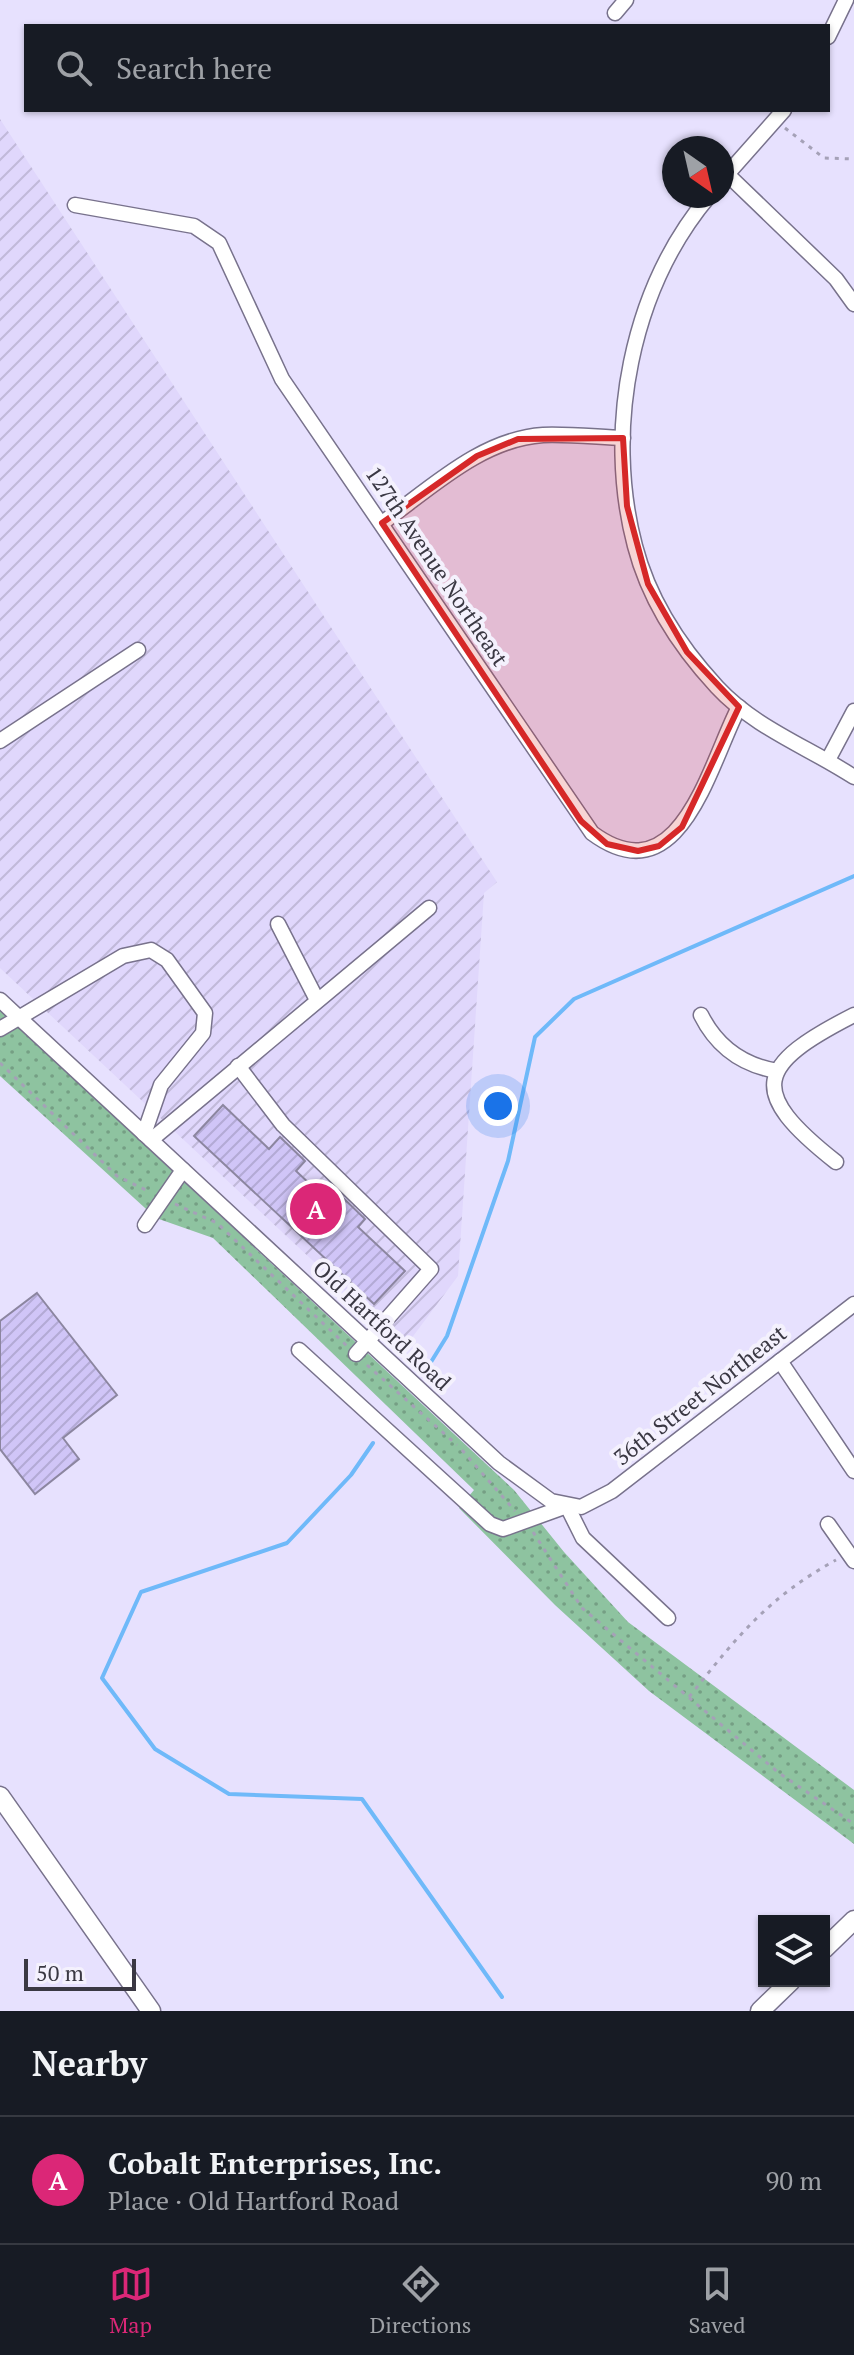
<!DOCTYPE html>
<html lang="en">
<head>
<meta charset="utf-8">
<style>
  body { margin:0; font-family:"PT Serif",serif; background:#242831; color:#f1f3f6 }
  .controls { position:absolute; right:24px; bottom:24px; display:grid; overflow:hidden; border-radius:0px; box-shadow:0 2px 6px #0004 }
  .controls button { width:72px; height:72px; display:grid; place-items:center; padding:0; border:0; border-bottom:2px solid #363941; background:#171b24; color:#f1f3f6; font:40px sans-serif }
  .compass { position:absolute; left:662px; top:136px; width:72px; height:72px; border-radius:50%; background:#171b24; box-shadow:0 2px 6px #0004; rotate:146deg }
  .scale { position:absolute; left:24px; bottom:20px; width:112px; box-sizing:border-box; padding-left:8px; border:4px solid #3a3843; border-top:0; font-size:22px; line-height:28px; white-space:nowrap; color:#3a3843; -webkit-text-stroke:6px #f4f1fd; paint-order:stroke }
  .you { position:absolute; left:498px; top:1106px; width:28px; height:28px; margin:-20px; border:6px solid #fff; border-radius:50%; background:#1a73e8; box-shadow:0 0 0 12px #1a73e833 }
  .badge { display:grid; place-items:center; width:52px; height:52px; border-radius:50%; background:#db2777; color:#fff; font-size:26px; font-weight:700 }
  .pin { position:absolute; translate:-50% -50%; border:4px solid #fff; box-shadow:0 2px 8px #0006 }
  .list { margin:0; padding:0; list-style:none }
  h2 { display:flex; justify-content:space-between; align-items:center; height:104px; margin:0; padding:0 32px; font-size:34px }
  h2 small { font-size:26px; font-weight:400; color:#9ea1a6 }
  .list li { display:grid; grid-template-columns:52px 1fr auto; gap:24px; align-items:center; box-sizing:border-box; height:128px; padding:0 32px; border-top:2px solid #363941 }
  .list b { display:block; font-size:30px; white-space:nowrap }
  .list p { margin:0; font-size:26px; white-space:nowrap; color:#9ea1a6 }
  .list em { font-size:26px; font-style:normal; color:#9ea1a6 }
  .icon { flex:none; width:44px; height:44px; fill:none; stroke:currentColor; stroke-width:2; stroke-linecap:round; stroke-linejoin:round }
  .map { position:relative; flex:none; width:854px; height:2011px; overflow:hidden }
  .search { position:absolute; background:#171b24; box-shadow:0 2px 6px #0004; left:24px; right:24px; top:24px; height:88px; display:flex; align-items:center; gap:20px; box-sizing:border-box; padding:0 28px; border-radius:0px; color:#9ea1a6; font-size:30px }
  .sheet { height:232px; background:#171b24 }
  nav { display:flex; justify-content:space-around; align-items:center; box-sizing:border-box; height:112px; border-top:2px solid #363941; background:#171b24; font-size:22px; color:#9ea1a6 }
  nav a { display:grid; justify-items:center; gap:4px }
  nav .on { color:#db2777 }
  .map>svg:first-child { display:block }
  .industrial { fill:url(#industrial-furrows) }
  .park { fill:url(#park-dots) }
  .lines { fill:none; stroke-linecap:round; stroke-linejoin:round }
  .stream { stroke:#6fb9f9; stroke-width:4 }
  .building { fill:url(#building-hatch); stroke:#8c86a0; stroke-width:2 }
  .minor-casing { stroke:#78728c; stroke-width:17 }
  .major-casing { stroke:#78728c; stroke-width:21 }
  .path { stroke:#a5a1b7; stroke-width:3; stroke-dasharray:4 6; stroke-linecap:butt }
  .minor { stroke:#fff; stroke-width:14 }
  .major { stroke:#fff; stroke-width:18 }
  .marked { fill:#d62828; fill-opacity:0.2; stroke:#d62828; stroke-width:6; stroke-linejoin:round }
  .labels { text-anchor:middle; stroke-width:8; stroke-linejoin:round; paint-order:stroke }
  .street-label { font-size:22px; fill:#3a3843; stroke:#f4f1fd }
</style>
</head>
<body>
<div class="map">
<svg width="854" height="2011" viewBox="0 0 854 2011">
  <defs>
    <pattern id="industrial-furrows" width="10" height="10" patternUnits="userSpaceOnUse" patternTransform="scale(2)"><rect width="10" height="10" fill="#e0d7fc"/><path d="M-1 1l2-2M0 10L10 0M9 11l2-2" fill="none" stroke="#c1b9d9"/></pattern>
    <pattern id="park-dots" width="8" height="8" patternUnits="userSpaceOnUse" patternTransform="scale(2)"><rect width="8" height="8" fill="#8ec3a0"/><path d="M2 2h.1M6 6h.1" fill="none" stroke="#759f84" stroke-width="1.8" stroke-linecap="round"/></pattern>
    <pattern id="building-hatch" width="6" height="6" patternUnits="userSpaceOnUse" patternTransform="scale(2)"><rect width="6" height="6" fill="#d0c5f7"/><path d="M-1 1l2-2M0 6l6-6M5 7l2-2" fill="none" stroke="#b3aad5"/></pattern>
  </defs>
  <rect width="100%" height="100%" fill="#e7e1fe"/>
  <polygon class="industrial" points="0,119 497,882 484,893 458,1276 405,1347 0,968"/>
  <polygon class="park" points="0,1010 514,1490 564,1552 628,1622 854,1790 854,1844 649,1691 555,1605 459,1508 474,1490 213,1238 156,1218 0,1076"/>
  <g class="lines">
    <g class="stream">
      <polyline points="431,1362 447,1336 508,1161 535,1037 574,999 854,876"/>
      <polyline points="373,1443 351,1475 287,1543 141,1592 102,1678 155,1749 229,1794 362,1799 502,1997"/>
    </g>
  </g>
  <g class="building">
    <polygon points="223,1105 269,1149 280,1137 305,1161 296,1171 328,1201 337,1192 365,1219 358,1227 405,1271 374,1304 194,1136"/>
    <polygon points="37,1293 117,1395 63,1438 79,1459 35,1494 0,1449 0,1321"/>
  </g>
  <g class="lines">
    <g class="minor-casing">
      <g id="minor">
        <polyline points="615,13 626,0"/>
        <polyline points="828,37 846,0"/>
        <polyline points="727,174 836,279 854,304"/>
        <polyline points="722,180 784,110"/>
        <path d="M 709,196 C 631,289 604,429 635,546 C 649,600 680,647 717,687 C 755,728 808,747 854,777"/>
        <path d="M 75,205 L 194,226 L 219,243 L 282,379 L 592,833 C 680,898 709,765 739,707"/>
        <path d="M 382,523 C 430,489 481,439 543,435 C 569,434 597,437 623,438"/>
        <polyline points="0,741 138,650"/>
        <polyline points="828,760 854,711"/>
        <polyline points="278,924 317,1000"/>
        <polyline points="0,1000 499,1463 551,1501 581,1507 612,1491 854,1304"/>
        <path d="M 701,1015 C 717,1047 742,1065 777,1071"/>
        <polyline points="0,1029 123,956 151,950 167,960 205,1013 203,1033 161,1085 144,1134"/>
        <polyline points="238,1066 283,1125 431,1269 356,1354"/>
        <polyline points="151,1140 429,908"/>
        <path d="M 836,1162 C 746,1091 756,1065 854,1015"/>
        <polyline points="145,1225 183,1170"/>
        <polyline points="299,1350 490,1524 503,1529 567,1506"/>
        <polyline points="780,1361 854,1471"/>
        <polyline points="567,1506 583,1538 668,1618"/>
        <polyline points="828,1524 854,1561"/>
      </g>
    </g>
    <g class="major-casing">
      <g id="major">
        <polyline points="0,1796 151,2011"/>
        <polyline points="824,1949 854,1920"/>
        <polyline points="760,2011 791,1981"/>
      </g>
    </g>
    <g class="path">
      <polyline points="785,128 824,158 854,159"/>
      <polyline points="0,1063 117,1176 150,1192"/>
      <polyline points="175,1204 217,1223 347,1346"/>
      <polyline points="367,1365 457,1445"/>
      <polyline points="462,1450 515,1511"/>
      <polyline points="533,1532 582,1608 779,1773 854,1824"/>
      <path d="M 689,1697 C 737,1637 767,1598 836,1560"/>
    </g>
    <use href="#minor" class="minor"/>
    <use href="#major" class="major"/>
  </g>
  <path class="marked" d="M 623,438 L 627,506 L 648,584 L 687,652 L 739,707 L 682,827 L 659,846 L 638,851 L 607,844 L 581,821 L 382,523 L 477,456 L 518,439 Z"/>
  <g class="labels">
    <g class="street-label">
      <text transform="translate(437 566) rotate(56)" y="8">127th Avenue Northeast</text>
      <text transform="translate(382 1325) rotate(43)" y="8">Old Hartford Road</text>
      <text transform="translate(700 1395) rotate(-38)" y="8">36th Street Northeast</text>
    </g>
  </g>
</svg>
<div class="controls">
<button><svg class="icon" aria-label="layers" viewBox="0 0 24 24"><path d="M12 4l9 5-9 5-9-5zM3 14l9 5 9-5"/></svg></button>
</div>
<svg class="compass" viewBox="-18 -18 36 36"><path d="M0-13l5 13h-10z" fill="#e53935"/><path d="M0 13l5-13h-10z" fill="#9ea1a6"/></svg>
<div class="scale">50 m</div>
<div class="you"></div>
<div class="pin badge" style="left:316px;top:1209px">A</div>
<div class="search"><svg class="icon" aria-label="search" viewBox="0 0 24 24"><circle cx="10" cy="10" r="6"/><path d="M15 15l6 6"/></svg>Search here</div>
</div>
<section class="sheet">
<h2>Nearby<small></small></h2>
<ul class="list">
<li><span class="badge">A</span><div><b>Cobalt Enterprises, Inc.</b><p>Place · Old Hartford Road</p></div><em>90 m</em></li>
</ul>
</section>
<nav>
<a class="on"><svg class="icon" aria-label="map" viewBox="0 0 24 24"><path d="M3 6l6-2 6 2 6-2v14l-6 2-6-2-6 2zM9 4v14M15 6v14"/></svg>Map</a>
<a><svg class="icon" aria-label="directions" viewBox="0 0 24 24"><path d="M12 3l9 9-9 9-9-9zM9 14v-3h6M13 9l2 2-2 2"/></svg>Directions</a>
<a><svg class="icon" aria-label="saved" viewBox="0 0 24 24"><path d="M7 4h10v16l-5-4-5 4z"/></svg>Saved</a>
</nav>
</body>
</html>
